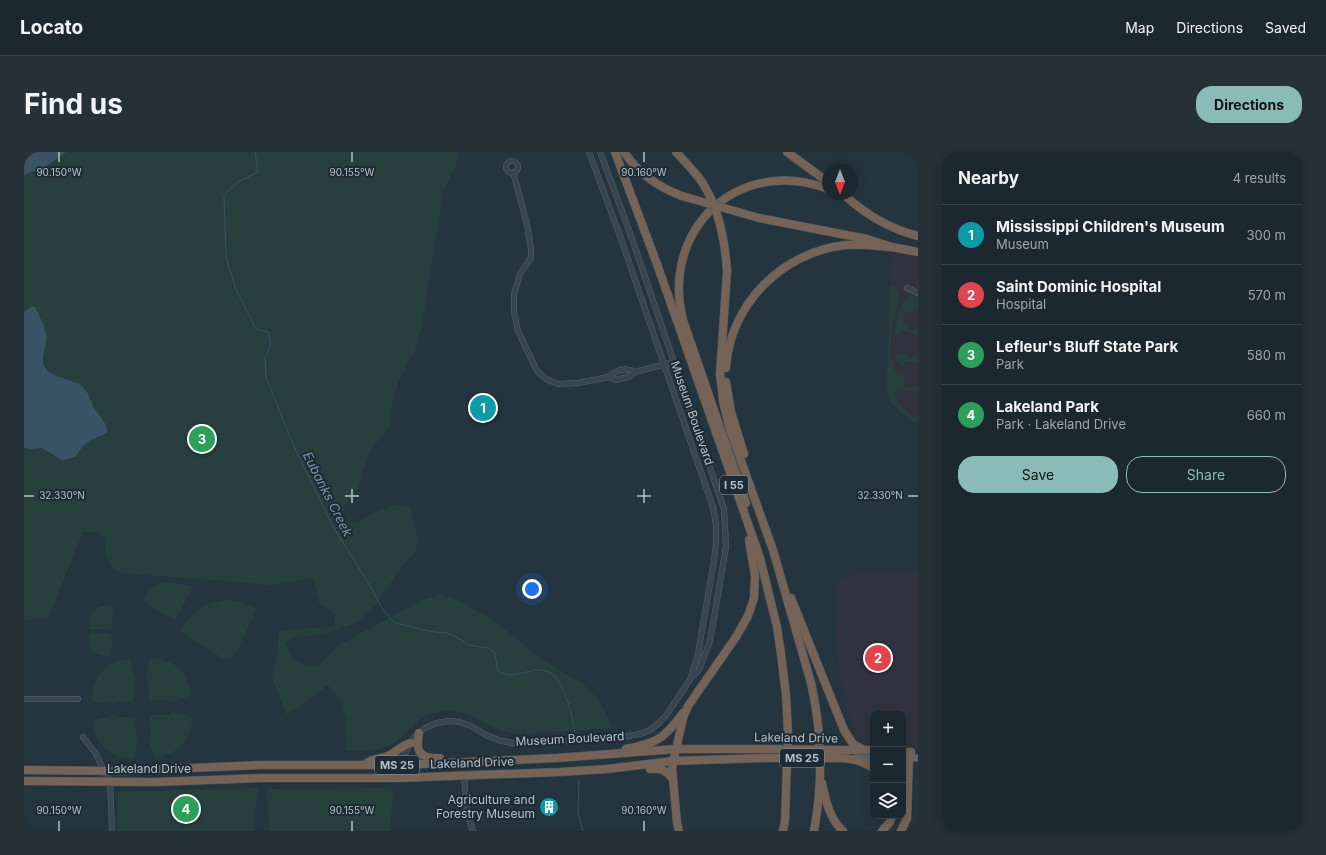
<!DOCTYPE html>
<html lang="en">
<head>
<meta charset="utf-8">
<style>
  body { margin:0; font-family:Inter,sans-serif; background:#253037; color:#f1f3f6 }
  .controls { position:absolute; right:12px; bottom:12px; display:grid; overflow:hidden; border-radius:8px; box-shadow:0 2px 10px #0003 }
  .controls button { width:36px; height:36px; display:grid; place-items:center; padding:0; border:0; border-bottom:1px solid #3a444b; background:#1c282f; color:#f1f3f6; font:20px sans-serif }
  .compass { position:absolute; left:798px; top:12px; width:36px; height:36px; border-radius:50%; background:#1c282f; box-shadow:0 2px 10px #0003; rotate:180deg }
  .you { position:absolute; left:508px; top:437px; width:14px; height:14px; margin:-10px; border:3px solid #fff; border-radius:50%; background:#1a73e8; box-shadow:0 0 0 6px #1a73e833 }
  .badge { display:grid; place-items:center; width:26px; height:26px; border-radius:50%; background:#8bbbb9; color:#fff; font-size:13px; font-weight:700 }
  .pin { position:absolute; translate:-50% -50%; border:2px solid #fff; box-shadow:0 1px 4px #0006 }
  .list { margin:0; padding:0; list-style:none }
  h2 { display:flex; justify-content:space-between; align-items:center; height:52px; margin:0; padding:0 16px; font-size:17px }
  h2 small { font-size:13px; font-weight:400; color:#a0a6aa }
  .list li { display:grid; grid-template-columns:26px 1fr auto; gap:12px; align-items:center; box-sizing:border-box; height:60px; padding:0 16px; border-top:1px solid #3a444b }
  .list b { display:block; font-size:15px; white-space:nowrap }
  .list p { margin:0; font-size:13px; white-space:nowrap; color:#a0a6aa }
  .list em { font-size:13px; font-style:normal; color:#a0a6aa }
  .actions { display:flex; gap:8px; padding:12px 16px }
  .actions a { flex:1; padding:9px 0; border:1px solid #8bbbb9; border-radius:16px; text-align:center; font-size:14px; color:#8bbbb9 }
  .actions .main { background:#8bbbb9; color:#111 }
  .icon { flex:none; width:22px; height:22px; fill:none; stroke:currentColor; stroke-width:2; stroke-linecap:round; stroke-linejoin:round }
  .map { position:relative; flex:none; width:894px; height:679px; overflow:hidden; border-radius:16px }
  header { display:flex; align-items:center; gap:24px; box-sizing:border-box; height:56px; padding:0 20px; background:#1c282f; border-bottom:1px solid #3a444b }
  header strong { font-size:19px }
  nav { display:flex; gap:22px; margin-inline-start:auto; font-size:14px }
  .intro { display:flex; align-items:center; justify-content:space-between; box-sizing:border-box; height:96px; padding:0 24px }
  h1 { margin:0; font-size:28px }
  .button { padding:10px 18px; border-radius:16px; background:#8bbbb9; color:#111; font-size:14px; font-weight:700 }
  main { display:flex; gap:24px; padding:0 24px }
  aside { flex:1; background:#1c282f; border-radius:16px; box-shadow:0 2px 10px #0003 }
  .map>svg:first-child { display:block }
  .medical { fill:#313240 }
  .green { fill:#27403e }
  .water { fill:#395466 }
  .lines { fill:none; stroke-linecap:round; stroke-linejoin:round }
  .stream { stroke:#395466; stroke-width:1 }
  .minor-casing { stroke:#57646c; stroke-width:6 }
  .major-casing { stroke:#45525b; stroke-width:8 }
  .highway-casing { stroke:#445159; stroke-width:9 }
  .minor { stroke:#39464f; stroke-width:5 }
  .major { stroke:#57656f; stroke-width:7 }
  .highway { stroke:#746356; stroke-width:8 }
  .highway-bridge-casing { stroke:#445159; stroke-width:9; stroke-linecap:butt }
  .highway-bridge { stroke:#746356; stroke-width:8 }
  .ticks { fill:none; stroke:#b5c1c9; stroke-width:1.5 }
  .labels { text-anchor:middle; stroke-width:4; stroke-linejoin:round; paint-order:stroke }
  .shield { fill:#1e2b34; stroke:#88949c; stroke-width:1 }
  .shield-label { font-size:11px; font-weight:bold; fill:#b5c1c9 }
  .street-label { font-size:12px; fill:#b5c1c9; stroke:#1e2b34 }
  .poi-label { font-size:12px; fill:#b5c1c9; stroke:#1e2b34; text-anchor:end }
  .water-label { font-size:13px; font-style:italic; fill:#7696ac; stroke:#1e2b34 }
  .ticks-label { font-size:10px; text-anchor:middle; fill:#b5c1c9; stroke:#1e2b34; stroke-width:4; stroke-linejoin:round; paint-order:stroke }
</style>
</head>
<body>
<header>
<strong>Locato</strong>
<nav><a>Map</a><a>Directions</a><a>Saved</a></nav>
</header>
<div class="intro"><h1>Find us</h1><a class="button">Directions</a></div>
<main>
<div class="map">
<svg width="894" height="679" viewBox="0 0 894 679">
  <rect width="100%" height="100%" fill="#25353f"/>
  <g class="medical">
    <polygon points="868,95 894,100 894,269 890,270 868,252 863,240 865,141"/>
    <polygon points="830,421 894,421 894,594 879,594 879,562 849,562 849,594 836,591 832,588 816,523 812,489 813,434 817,428"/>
  </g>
  <g class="green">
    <path d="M 42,0 L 435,0 L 432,12 L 419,40 L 398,173 L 391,199 L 375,228 L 368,253 L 365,274 L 345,301 L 334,337 L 320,354 L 320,367 L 332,372 L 353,359 L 372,352 L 386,355 L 394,387 L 391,399 L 373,421 L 352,453 L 333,470 L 304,481 L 268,486 L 261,491 C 267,508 277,517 294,514 L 313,494 L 399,448 L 416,442 L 437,450 L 473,471 L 516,506 L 559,532 L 574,547 L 584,565 L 588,576 C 565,578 543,579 520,580 C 510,581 498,583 487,581 C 463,577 447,557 421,559 C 393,561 388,580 368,592 C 354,600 338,599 323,599 L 321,565 L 318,552 L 304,533 L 263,563 L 248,526 L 255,490 L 255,479 L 306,475 L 311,473 L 311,461 L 295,451 L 289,426 L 246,433 L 99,421 L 89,417 L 81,400 L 81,387 L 73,380 L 59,380 L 24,467 L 0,468 L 0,24 L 2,22 L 20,16 Z"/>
    <path d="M 866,133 L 872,135 L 876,144 L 871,160 L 867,183 L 867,205 L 870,213 L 870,219 L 873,220 L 873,218 L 876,220 L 880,219 L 880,235 L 894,235 L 894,239 L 873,239 L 871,240 C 871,250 882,258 888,265 L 894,265 L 894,269 L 890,270 L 868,252 L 863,240 Z"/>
    <path d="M 885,144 L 894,145 L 894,158 L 881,160 L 879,163 L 879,173 L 884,173 L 886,178 L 894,178 L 894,183 L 887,182 L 887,180 L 884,180 L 883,179 L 876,179 L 875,183 L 870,183 C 873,170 874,152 885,144 Z"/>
    <polygon points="873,201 880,201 880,202 883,202 884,205 894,205 894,210 880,210 880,214 876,214 872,205"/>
    <path d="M 139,430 L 169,434 L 165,443 L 152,466 L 149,467 L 118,448 C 123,439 130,433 139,430 Z"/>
    <path d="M 199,448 C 212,448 221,451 233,457 L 210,505 L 200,507 L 156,479 C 166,461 178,452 199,448 Z"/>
    <path d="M 81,454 L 89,454 L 88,475 L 86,477 L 65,477 C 65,464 68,456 81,454 Z"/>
    <path d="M 65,481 L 85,481 L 88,484 L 87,504 C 71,505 63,497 65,481 Z"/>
    <path d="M 126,506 C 150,508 165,519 167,544 L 146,550 L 146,548 L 127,549 L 125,546 L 124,528 L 122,527 Z"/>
    <path d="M 106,507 L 112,529 L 110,529 L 110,547 L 108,550 L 90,550 L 90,552 L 68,549 C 69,523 81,510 106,507 Z"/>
    <path d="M 147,560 L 169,565 C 166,587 154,604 130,605 L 124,585 L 127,585 L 126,566 L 128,563 L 147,563 Z"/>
    <path d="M 90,563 L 91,565 L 109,565 L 111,566 L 112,586 L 114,586 L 110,607 C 86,605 71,594 69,569 Z"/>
    <polygon points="234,636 229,679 92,679 94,640"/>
    <polygon points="363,636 367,637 369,642 366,677 364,679 246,679 242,637"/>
  </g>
  <g class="water">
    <polygon points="0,0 42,0 20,16 2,22 0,24"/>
    <path d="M 7,155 L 11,155 L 19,172 L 23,184 L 19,205 L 19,212 L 23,219 L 32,224 L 56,232 L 63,240 L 69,254 L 82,273 L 83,280 C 75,286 71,285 65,289 C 59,293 55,299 51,305 L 38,308 L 18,296 L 6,297 L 0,296 L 0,160 Z"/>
  </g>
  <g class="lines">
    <g class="stream">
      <path d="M 231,0 L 234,20 L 214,30 L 200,43 L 202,106 L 212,137 L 232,177 L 244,180 L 247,193 L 241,205 L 242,225 L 268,290 L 308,373 L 346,434 L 359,458 L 371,471 L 409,480 L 423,481 L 436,487 L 444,493 L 464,496 L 470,500 L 474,519 C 489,528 503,517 519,518 C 540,520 549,566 551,583"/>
      <polyline points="555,629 554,662 559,679"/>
    </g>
    <g class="minor-casing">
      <g id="minor">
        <polyline points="565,0 596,84 689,355 692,373 692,391 690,408 674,502 667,525"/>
        <circle cx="488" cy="15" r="6"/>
        <polyline points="489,20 503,72 507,98 507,106 496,122 490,142 490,160 494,179 513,219 522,227 534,232 554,231 585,225 592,228 607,224 611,220 650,210"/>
        <polyline points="883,136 894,141"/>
        <path d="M 585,225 C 593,217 601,215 611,220"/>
        <polyline points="0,547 54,547"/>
        <polyline points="59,585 72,602 80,619 86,629 88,679"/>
        <polyline points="377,613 383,597 390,585 401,576 413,571 425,569 435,570 447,574 462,583 474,588 488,591 503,591 569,588 604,584 616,582 626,578 634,572 643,562 667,526 675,518 686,489 702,395 700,357 606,81 576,0"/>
        <polyline points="440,624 443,660 449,679"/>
      </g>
    </g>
    <g class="major-casing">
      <g id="major">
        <polyline points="831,606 849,606"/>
        <polyline points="879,606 894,606"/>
      </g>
    </g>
    <g class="highway-casing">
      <g id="highway">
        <polyline points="591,0 633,112 736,406 753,475 757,502 762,543 764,581 761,669 759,679"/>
        <path d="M 600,0 C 614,21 634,35 658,44"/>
        <polyline points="652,0 664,13"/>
        <polyline points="763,0 804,30"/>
        <path d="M 819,42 C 841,62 865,77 894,84"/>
        <polyline points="735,66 843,87 868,95 894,100"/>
        <path d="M 703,119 L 696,222 L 699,249 L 706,278 L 749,398 L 787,531 C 798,579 799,630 790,679"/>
        <path d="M 702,216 C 706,152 758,100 822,93 C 837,92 853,94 868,95"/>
        <polyline points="702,230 707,260 720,302"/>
        <path d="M 722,351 L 659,168 C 636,77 715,3 804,37"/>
        <polyline points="767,446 820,578 829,592 840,598"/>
        <path d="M 395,581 C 391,600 396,607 416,606"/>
        <path d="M 602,597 C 633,591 640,587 659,561"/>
        <polyline points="813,598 849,598"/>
        <path d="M 814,606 C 826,606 839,609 849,616"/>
        <path d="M 343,611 C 348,606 355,607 361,605 C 371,602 377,593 387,591"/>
        <path d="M 626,617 C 636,616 642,618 648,626"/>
        <polyline points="0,618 95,619 237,613 377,613 533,606 652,597 746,597"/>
        <polyline points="0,629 131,630 238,626 374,626 536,620 583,617 649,609 743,606"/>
        <path d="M 798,631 C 802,649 805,666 819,679"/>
        <polyline points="655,679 653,671 648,616 659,566 664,554 712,485 724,464 730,446 731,424 725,388"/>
        <polyline points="858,679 866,670 868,664"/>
        <polyline points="877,679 883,666 885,606 887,600 879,600"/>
      </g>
    </g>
    <use href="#minor" class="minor"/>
    <use href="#major" class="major"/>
    <use href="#highway" class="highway"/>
    <g class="highway-bridge-casing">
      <g id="highway-bridge">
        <path d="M 664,13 C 668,18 674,24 678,30 C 695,56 701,88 703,119"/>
        <polyline points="658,44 735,66"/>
        <polyline points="746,597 813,598"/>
        <polyline points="743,606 814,606"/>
      </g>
    </g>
    <use href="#highway-bridge" class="highway-bridge"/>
  </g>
  <path class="ticks" d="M 35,0 L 35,10M 328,0 L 328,10M 620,0 L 620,10M 328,337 L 328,351M 620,337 L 620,351M 0,344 L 10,344M 321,344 L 335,344M 613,344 L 627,344M 884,344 L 894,344M 35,669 L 35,679M 328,669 L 328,679M 620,669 L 620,679"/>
  <defs>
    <g id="building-disc" transform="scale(1)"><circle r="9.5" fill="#0f9aa8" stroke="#1e2b34"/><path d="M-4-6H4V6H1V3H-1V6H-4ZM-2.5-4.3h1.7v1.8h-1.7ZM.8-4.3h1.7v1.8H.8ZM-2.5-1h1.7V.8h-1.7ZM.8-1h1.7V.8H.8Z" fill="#fff"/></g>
  </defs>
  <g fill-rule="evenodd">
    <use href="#building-disc" x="525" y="655"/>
  </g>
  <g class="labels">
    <g class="shield">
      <rect x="696" y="324" width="28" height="18" rx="3"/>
      <rect x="756" y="597" width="44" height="18" rx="3"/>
      <rect x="351" y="604" width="44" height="18" rx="3"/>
    </g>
    <g class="shield-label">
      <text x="710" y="337">I 55</text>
      <text x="778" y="610">MS 25</text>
      <text x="373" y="617">MS 25</text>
    </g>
    <g class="street-label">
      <text transform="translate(668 261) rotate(71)" y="4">Museum Boulevard</text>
      <text transform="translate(772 586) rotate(1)" y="4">Lakeland Drive</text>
      <text transform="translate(546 587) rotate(-3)" y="4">Museum Boulevard</text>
      <text transform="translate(448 611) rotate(-2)" y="4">Lakeland Drive</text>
      <text x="125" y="621">Lakeland Drive</text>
    </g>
    <g class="poi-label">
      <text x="511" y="652">Agriculture and<tspan x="511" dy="14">Forestry Museum</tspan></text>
    </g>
    <g class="water-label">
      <text transform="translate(304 342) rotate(63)" y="5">Eubanks Creek</text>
    </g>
  </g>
  <g class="ticks-label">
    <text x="35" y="24">90.150°W</text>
    <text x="328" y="24">90.155°W</text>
    <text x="620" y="24">90.160°W</text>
    <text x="856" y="347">32.330°N</text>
    <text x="38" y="347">32.330°N</text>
    <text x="35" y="662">90.150°W</text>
    <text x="328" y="662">90.155°W</text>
    <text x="620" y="662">90.160°W</text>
  </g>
</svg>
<div class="controls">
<button>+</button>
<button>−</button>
<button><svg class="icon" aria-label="layers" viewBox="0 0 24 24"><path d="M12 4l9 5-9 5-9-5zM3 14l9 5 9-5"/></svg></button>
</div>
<svg class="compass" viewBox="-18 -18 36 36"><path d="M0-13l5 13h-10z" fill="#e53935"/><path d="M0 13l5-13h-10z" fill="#a0a6aa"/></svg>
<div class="you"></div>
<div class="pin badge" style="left:459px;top:256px;background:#0f9aa8">1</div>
<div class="pin badge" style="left:854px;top:506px;background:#e0444e">2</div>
<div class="pin badge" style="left:178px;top:287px;background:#2e9e5b">3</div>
<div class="pin badge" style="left:162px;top:657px;background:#2e9e5b">4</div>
</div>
<aside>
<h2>Nearby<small>4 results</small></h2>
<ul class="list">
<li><span class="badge" style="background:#0f9aa8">1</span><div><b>Mississippi Children's Museum</b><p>Museum</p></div><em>300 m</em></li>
<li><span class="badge" style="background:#e0444e">2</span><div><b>Saint Dominic Hospital</b><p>Hospital</p></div><em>570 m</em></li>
<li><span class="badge" style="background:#2e9e5b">3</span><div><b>Lefleur's Bluff State Park</b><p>Park</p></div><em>580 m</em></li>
<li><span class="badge" style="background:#2e9e5b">4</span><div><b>Lakeland Park</b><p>Park · Lakeland Drive</p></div><em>660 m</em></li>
</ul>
<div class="actions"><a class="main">Save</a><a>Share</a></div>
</aside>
</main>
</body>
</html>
